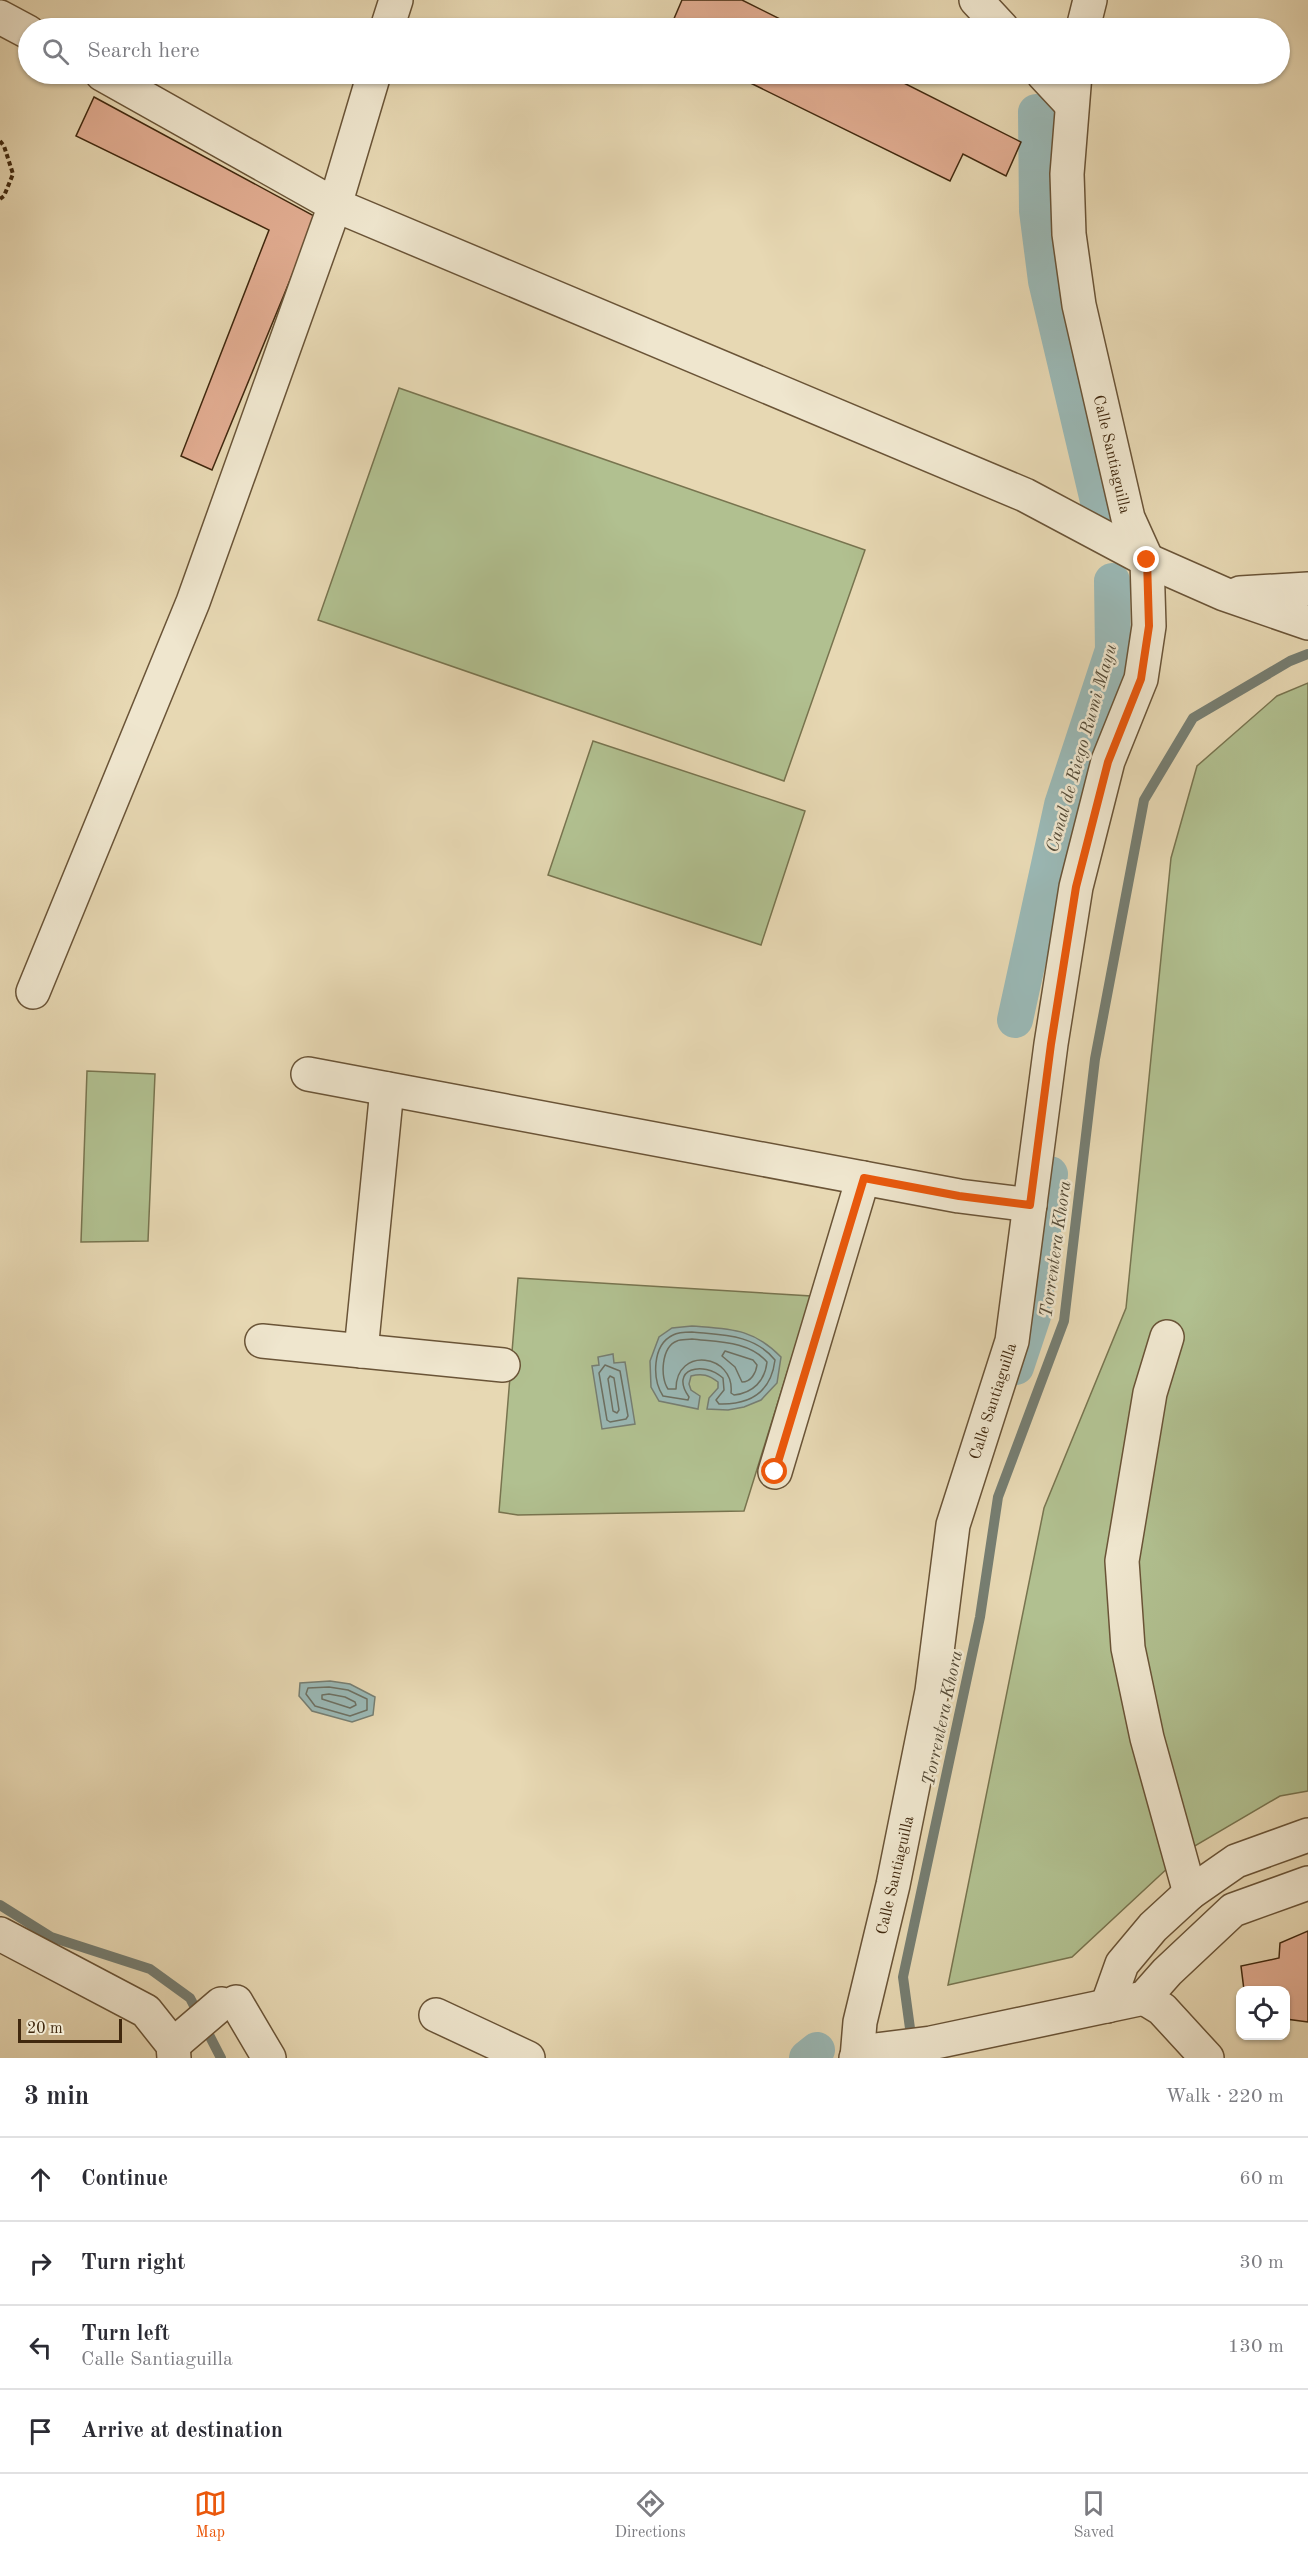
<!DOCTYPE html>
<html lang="en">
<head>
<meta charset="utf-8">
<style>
  body { margin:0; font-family:"Old Standard TT",serif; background:#f7f7f7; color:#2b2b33 }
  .controls { position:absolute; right:18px; bottom:18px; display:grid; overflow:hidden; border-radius:12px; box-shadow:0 2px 4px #0004 }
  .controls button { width:54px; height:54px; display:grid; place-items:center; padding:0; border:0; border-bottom:2px solid #e1e1e2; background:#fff; color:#2b2b33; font:30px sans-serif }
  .scale { position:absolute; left:18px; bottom:15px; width:104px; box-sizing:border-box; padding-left:6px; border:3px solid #40280e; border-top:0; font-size:16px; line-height:21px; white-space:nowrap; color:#40280e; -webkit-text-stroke:4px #efe6ce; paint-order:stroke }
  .stop { position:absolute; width:18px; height:18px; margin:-14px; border:4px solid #ea580c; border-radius:50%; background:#fff }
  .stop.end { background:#ea580c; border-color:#fff; box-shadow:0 2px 6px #0008 }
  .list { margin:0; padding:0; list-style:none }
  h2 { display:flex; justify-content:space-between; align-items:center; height:78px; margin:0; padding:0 24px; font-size:26px }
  h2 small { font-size:20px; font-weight:400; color:#7c7c81 }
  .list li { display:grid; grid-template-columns:39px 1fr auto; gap:18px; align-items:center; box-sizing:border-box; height:84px; padding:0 24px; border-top:2px solid #e1e1e2 }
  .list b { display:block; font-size:22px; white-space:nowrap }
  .list p { margin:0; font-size:20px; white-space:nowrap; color:#7c7c81 }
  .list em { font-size:20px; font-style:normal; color:#7c7c81 }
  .icon { flex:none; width:33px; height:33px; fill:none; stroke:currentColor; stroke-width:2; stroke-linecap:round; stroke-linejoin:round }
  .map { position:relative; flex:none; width:1308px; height:2058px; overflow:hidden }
  .search { position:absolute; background:#fff; box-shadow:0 2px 4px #0004; left:18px; right:18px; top:18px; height:66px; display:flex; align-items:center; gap:15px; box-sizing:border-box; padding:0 21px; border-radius:33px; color:#7c7c81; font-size:22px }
  .sheet { height:414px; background:#fff }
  nav { display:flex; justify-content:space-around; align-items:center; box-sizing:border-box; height:84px; border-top:2px solid #e1e1e2; background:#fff; font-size:16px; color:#7c7c81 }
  nav a { display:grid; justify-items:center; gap:3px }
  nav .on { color:#ea580c }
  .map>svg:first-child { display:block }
  .green { fill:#b1c090; stroke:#78744f; stroke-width:1.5 }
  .water { fill:#9ab8b5; stroke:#767e72; stroke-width:1.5 }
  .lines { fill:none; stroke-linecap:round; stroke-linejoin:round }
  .shore { stroke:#6d7062; stroke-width:1.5 }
  .stream { stroke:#767e72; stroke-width:10 }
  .canal { stroke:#9ab8b5; stroke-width:36 }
  .building { fill:#e2ad92; stroke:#40280e; stroke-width:1.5 }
  .minor-casing { stroke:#6a5437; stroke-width:36 }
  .path { stroke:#40280e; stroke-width:4; stroke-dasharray:4.5 3; stroke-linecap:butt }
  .minor { stroke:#efe6ce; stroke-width:33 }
  .route { stroke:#ea580c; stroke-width:8 }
  .labels { text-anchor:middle; stroke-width:5; stroke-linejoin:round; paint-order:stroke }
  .street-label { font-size:16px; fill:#40280e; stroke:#efe6ce }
  .water-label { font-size:18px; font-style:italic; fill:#564c38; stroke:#efe6ce }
</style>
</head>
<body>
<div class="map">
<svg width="1308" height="2058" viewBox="0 0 1308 2058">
  <rect width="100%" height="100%" fill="#e7d8b3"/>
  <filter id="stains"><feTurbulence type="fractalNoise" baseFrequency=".00333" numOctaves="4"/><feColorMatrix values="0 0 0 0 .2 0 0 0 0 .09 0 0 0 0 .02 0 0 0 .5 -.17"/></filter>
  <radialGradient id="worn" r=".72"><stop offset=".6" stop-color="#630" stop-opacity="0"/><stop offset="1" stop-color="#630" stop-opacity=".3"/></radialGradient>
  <g class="green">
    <polygon points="399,388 865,550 784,781 318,620"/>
    <polygon points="1308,683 1308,1791 1280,1796 1186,1851 1072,1957 948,1985 1044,1508 1126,1308 1171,858 1197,766 1277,696"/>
    <polygon points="593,741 805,811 761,945 548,875"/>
    <polygon points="87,1071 155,1074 148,1241 81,1242"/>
    <polygon points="518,1278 811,1296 744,1511 518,1515 499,1512"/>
  </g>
  <g class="water">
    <path d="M 692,1326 C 730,1329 753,1328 781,1357 L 777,1383 L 761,1400 L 744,1407 L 728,1410 L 707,1409 L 709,1398 L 718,1388 L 718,1382 C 709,1375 702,1373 691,1376 L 689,1384 L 691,1390 L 700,1396 L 698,1409 L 659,1401 L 651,1387 L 650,1361 L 659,1337 L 672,1328 Z"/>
    <polygon points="613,1354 614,1363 625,1362 635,1424 602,1429 592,1366 599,1365 598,1357"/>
    <polygon points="330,1681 350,1684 375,1697 373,1715 352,1722 312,1711 299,1696 300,1683"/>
  </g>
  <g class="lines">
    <g class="shore">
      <path d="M 692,1332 C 722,1335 754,1334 775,1360 C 771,1392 751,1405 719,1404 L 716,1400 L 724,1390 L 723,1378 C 703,1360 669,1369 689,1397 L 688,1400 L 663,1396 C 652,1379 652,1345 673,1335 C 678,1332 686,1332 692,1332 Z"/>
      <path d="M 692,1339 C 718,1342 749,1341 767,1362 C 765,1381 753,1393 734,1395 L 731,1393 C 735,1354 676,1346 676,1389 L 668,1389 C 660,1378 661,1347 677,1341 C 681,1339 688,1340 692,1339 Z"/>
      <path d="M 725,1351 L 753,1360 L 757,1365 C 756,1373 751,1382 742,1382 L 735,1367 L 722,1356 Z"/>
      <polygon points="605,1365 620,1371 628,1416 626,1419 610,1422 607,1420 599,1373"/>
      <polygon points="610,1376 614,1378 619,1410 617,1413 613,1411 608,1379"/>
      <polygon points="329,1687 348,1690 367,1699 367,1710 350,1716 315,1706 306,1694 308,1688"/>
      <polygon points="329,1694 345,1697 355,1702 356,1705 350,1708 322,1699 322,1695"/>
    </g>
    <g class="stream">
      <polyline points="0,1905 51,1937 150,1969 190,1998 221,2058"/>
      <polyline points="912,2043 903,1977 980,1617 998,1497 1064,1321 1095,1059 1144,800 1193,718 1290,661 1308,654"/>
    </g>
    <g class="canal">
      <polyline points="1036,112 1037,211 1046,281 1102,518"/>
      <polyline points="1015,1020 1062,805 1113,650 1112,581"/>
      <polyline points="1016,1367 1033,1316 1050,1174"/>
      <polyline points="807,2058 817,2050"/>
    </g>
  </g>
  <g class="building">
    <polygon points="682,0 742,0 798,28 670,28"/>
    <polygon points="732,74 886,74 1021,142 1006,176 963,154 950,181"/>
    <polygon points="94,97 316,217 212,470 181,456 269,230 76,136"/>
    <polygon points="1308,1931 1308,2022 1286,2019 1286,1990 1244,1990 1241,1966 1279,1958 1280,1943"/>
  </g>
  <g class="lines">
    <g class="minor-casing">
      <g id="minor">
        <polyline points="976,0 1002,28"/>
        <polyline points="0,17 28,32"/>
        <polyline points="387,28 396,0"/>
        <polyline points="1083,28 1090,0"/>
        <polyline points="102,74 335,205 1025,495 1147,560 1224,594 1308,623"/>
        <polyline points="1043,74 1071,104"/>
        <polyline points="1240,593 1308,589"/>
        <polyline points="33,992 193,602 335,205 374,74"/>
        <polyline points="308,1074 959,1196 1030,1205"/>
        <polyline points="1167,1337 1150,1393 1122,1561 1128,1648 1147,1738 1190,1893"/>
        <polyline points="262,1341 503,1365"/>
        <polyline points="361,1351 387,1089"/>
        <polyline points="775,1472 863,1178"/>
        <polyline points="0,1934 146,2011 173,2045 174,2058"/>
        <polyline points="1144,1998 1162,2009 1207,2058"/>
        <polyline points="236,2002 269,2058"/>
        <polyline points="1107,2006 1122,1964 1153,1927 1190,1893 1236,1861 1308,1835"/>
        <polyline points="436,2015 528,2058"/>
        <polyline points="173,2045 221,2004"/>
        <polyline points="856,2058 875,2050 931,2043 1144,1998 1167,1972 1233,1910 1308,1883"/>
        <polyline points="857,2058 860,2022 893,1885 932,1691 953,1525 1012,1341 1051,1044 1076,887 1108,761 1141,679 1149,626 1147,560 1128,518 1079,305 1069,234 1067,174 1075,74"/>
      </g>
    </g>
    <polyline class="path" points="0,141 4,146 13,174 4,196 0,199"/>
    <use href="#minor" class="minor"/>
  </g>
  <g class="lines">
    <polyline class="route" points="775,1472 864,1178 959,1196 1030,1205 1051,1044 1076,887 1108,762 1141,679 1149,626 1147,560"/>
  </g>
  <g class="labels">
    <g class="street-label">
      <text transform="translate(1113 454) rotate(77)" y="6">Calle Santiaguilla</text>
      <text transform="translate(992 1401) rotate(-72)" y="6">Calle Santiaguilla</text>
      <text transform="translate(894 1875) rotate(-77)" y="6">Calle Santiaguilla</text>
    </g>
    <g class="water-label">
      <text transform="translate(1081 748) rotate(-74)" y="6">Canal de Riego Rumi Mayu</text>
      <text transform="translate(1055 1249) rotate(-82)" y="6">Torrentera Khora</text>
      <text transform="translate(942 1718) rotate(-78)" y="6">Torrentera Khora</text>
    </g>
  </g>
  <rect width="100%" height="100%" filter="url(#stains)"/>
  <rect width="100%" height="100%" fill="url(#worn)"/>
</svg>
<div class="controls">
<button><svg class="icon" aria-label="locate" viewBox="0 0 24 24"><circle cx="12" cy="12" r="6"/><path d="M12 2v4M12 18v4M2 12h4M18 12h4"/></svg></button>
</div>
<div class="scale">20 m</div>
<div class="stop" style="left:775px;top:1472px"></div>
<div class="stop end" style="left:1147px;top:560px"></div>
<div class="search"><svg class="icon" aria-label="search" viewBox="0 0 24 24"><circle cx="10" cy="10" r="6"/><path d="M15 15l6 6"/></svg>Search here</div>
</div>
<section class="sheet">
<h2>3 min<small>Walk · 220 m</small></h2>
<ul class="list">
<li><svg class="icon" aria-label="ahead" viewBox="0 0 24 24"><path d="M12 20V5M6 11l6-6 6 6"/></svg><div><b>Continue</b></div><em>60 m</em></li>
<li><svg class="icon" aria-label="right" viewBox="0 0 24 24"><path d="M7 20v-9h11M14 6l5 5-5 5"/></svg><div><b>Turn right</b></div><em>30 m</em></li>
<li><svg class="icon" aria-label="left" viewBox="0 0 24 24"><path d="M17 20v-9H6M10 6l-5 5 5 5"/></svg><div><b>Turn left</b><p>Calle Santiaguilla</p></div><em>130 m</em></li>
<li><svg class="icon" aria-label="arrive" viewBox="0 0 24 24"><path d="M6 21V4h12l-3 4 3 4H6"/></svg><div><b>Arrive at destination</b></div></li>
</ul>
</section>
<nav>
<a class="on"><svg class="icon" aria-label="map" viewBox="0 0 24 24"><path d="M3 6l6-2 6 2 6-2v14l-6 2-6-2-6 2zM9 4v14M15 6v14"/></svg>Map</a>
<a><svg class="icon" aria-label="directions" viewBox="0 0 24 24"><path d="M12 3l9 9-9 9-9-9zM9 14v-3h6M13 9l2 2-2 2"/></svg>Directions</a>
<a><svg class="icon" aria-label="saved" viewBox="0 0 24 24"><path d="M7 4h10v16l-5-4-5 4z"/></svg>Saved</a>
</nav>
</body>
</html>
